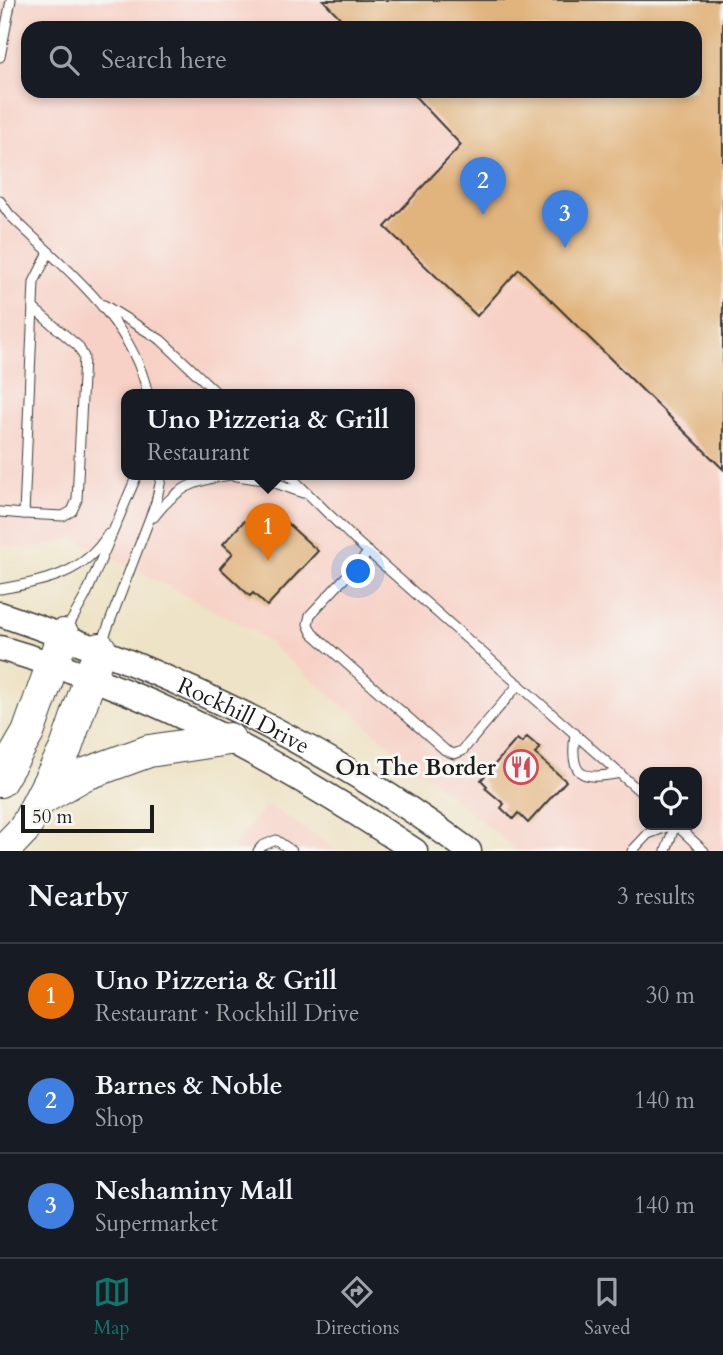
<!DOCTYPE html>
<html lang="en">
<head>
<meta charset="utf-8">
<style>
  body { margin:0; font-family:Cardo,serif; background:#20242c; color:#f1f3f6 }
  .controls { position:absolute; right:21px; bottom:21px; display:grid; overflow:hidden; border-radius:14px; box-shadow:0 4px 10px #0003 }
  .controls button { width:63px; height:63px; display:grid; place-items:center; padding:0; border:0; border-bottom:2px solid #363941; background:#171b24; color:#f1f3f6; font:35px sans-serif }
  .scale { position:absolute; left:21px; bottom:18px; width:133px; box-sizing:border-box; padding-left:7px; border:4px solid #1c1c1c; border-top:0; font-size:19px; line-height:24px; white-space:nowrap; color:#1c1c1c; -webkit-text-stroke:5px #f6f6f2; paint-order:stroke }
  .you { position:absolute; left:359px; top:572px; width:24px; height:24px; margin:-18px; border:5px solid #fff; border-radius:50%; background:#1a73e8; box-shadow:0 0 0 10px #1a73e833 }
  .badge { display:grid; place-items:center; width:46px; height:46px; border-radius:50%; background:#0f766e; color:#fff; font-size:23px; font-weight:700 }
  .pin { position:absolute; translate:-50% -58px; filter:drop-shadow(0 2px 4px #0008) }
  .pin::after { content:''; position:absolute; top:37px; width:24px; height:21px; background:inherit; clip-path:polygon(0 0,100% 0,50% 100%) }
  .popup { position:absolute; left:121px; top:389px; width:294px; height:91px; box-sizing:border-box; display:grid; place-content:center; border-radius:14px; background:#171b24; filter:drop-shadow(0 2px 5px #0005); font-size:23px; white-space:nowrap; color:#9ea1a6 }
  .popup b { font-size:26px; color:#f1f3f6 }
  .popup::after { content:''; position:absolute; left:50%; top:100%; margin-left:-14px; border:14px solid transparent; border-top-color:#171b24 }
  .list { margin:0; padding:0; list-style:none }
  h2 { display:flex; justify-content:space-between; align-items:center; height:91px; margin:0; padding:0 28px; font-size:30px }
  h2 small { font-size:23px; font-weight:400; color:#9ea1a6 }
  .list li { display:grid; grid-template-columns:46px 1fr auto; gap:21px; align-items:center; box-sizing:border-box; height:105px; padding:0 28px; border-top:2px solid #363941 }
  .list b { display:block; font-size:26px; white-space:nowrap }
  .list p { margin:0; font-size:23px; white-space:nowrap; color:#9ea1a6 }
  .list em { font-size:23px; font-style:normal; color:#9ea1a6 }
  .icon { flex:none; width:38px; height:38px; fill:none; stroke:currentColor; stroke-width:2; stroke-linecap:round; stroke-linejoin:round }
  .map { position:relative; flex:none; width:723px; height:851px; overflow:hidden }
  .search { position:absolute; background:#171b24; box-shadow:0 4px 10px #0003; left:21px; right:21px; top:21px; height:77px; display:flex; align-items:center; gap:18px; box-sizing:border-box; padding:0 24px; border-radius:21px; color:#9ea1a6; font-size:26px }
  .sheet { height:406px; background:#171b24 }
  nav { display:flex; justify-content:space-around; align-items:center; box-sizing:border-box; height:98px; border-top:2px solid #363941; background:#171b24; font-size:19px; color:#9ea1a6 }
  nav a { display:grid; justify-items:center; gap:4px }
  nav .on { color:#0f766e }
  .map>svg:first-child { display:block }
  .built { fill:#f7d1c6; fill-rule:evenodd }
  .building { fill:#e1b47d }
  .lines { fill:none; stroke-linecap:round; stroke-linejoin:round }
  .lane-casing { stroke:#3c3a36; stroke-width:11 }
  .secondary-casing { stroke:#3c3a36; stroke-width:27 }
  .highway-casing { stroke:#3c3a36; stroke-width:34 }
  .lane { stroke:#fff; stroke-width:9 }
  .secondary { stroke:#fff; stroke-width:24 }
  .highway { stroke:#fff; stroke-width:32 }
  .labels { text-anchor:middle; stroke-width:6; stroke-linejoin:round; paint-order:stroke }
  .street-label { font-size:23px; fill:#1c1c1c; stroke:#f6f6f2 }
  .poi-label { font-size:23px; font-weight:bold; fill:#1c1c1c; stroke:#f6f6f2; text-anchor:end }
</style>
</head>
<body>
<div class="map">
<svg width="723" height="851" viewBox="0 0 723 851">
  <rect width="100%" height="100%" fill="#f6f6f2"/>
  <filter id="ink" filterUnits="userSpaceOnUse"><feTurbulence type="fractalNoise" baseFrequency=".0143" numOctaves="2"/><feDisplacementMap in="SourceGraphic" scale="14" xChannelSelector="R" yChannelSelector="G"/><feConvolveMatrix kernelMatrix="1 2 1 2 8 2 1 2 1" color-interpolation-filters="sRGB"/></filter>
  <filter id="wash" filterUnits="userSpaceOnUse"><feTurbulence type="fractalNoise" baseFrequency=".00686" numOctaves="4" result="noise"/><feDisplacementMap in="SourceGraphic" scale="28" xChannelSelector="R" yChannelSelector="G"/><feGaussianBlur stdDeviation="1.57" result="paint"/><feColorMatrix in="noise" values="0 0 0 0 0 0 0 0 0 0 0 0 0 0 0 0 0 1.4 0 .05"/><feComposite in="paint" operator="in"/></filter>
  <g filter="url(#wash)">
    <rect width="100%" height="100%" fill="#eee3c6"/>
    <g class="built">
      <path d="M 0,0 L 723,0 L 723,851 L 517,851 L 254,631 L 74,538 L 29,550 L 0,543 ZM 28,28 L 695,28 L 695,91 L 28,91 ZM 126,395 L 410,395 L 410,475 L 126,475 ZM 644,772 L 697,772 L 697,825 L 644,825 Z"/>
      <polygon points="266,804 339,851 232,851"/>
    </g>
    <g id="blocks">
      <g class="building">
        <polygon points="323,0 723,0 723,469 519,269 477,316 385,227 461,145 410,91 695,91 695,28 350,28"/>
        <polygon points="278,515 318,551 267,606 253,593 250,596 220,568 233,553 223,544 244,521 261,534"/>
        <polygon points="527,737 540,748 535,754 566,781 528,823 518,813 513,819 501,808 504,804 485,788 487,786 481,780 517,739 522,743"/>
      </g>
    </g>
  </g>
  <g filter="url(#ink)">
    <use href="#blocks" fill-opacity="0" stroke="#3c3a36" stroke-width="2"/>
    <g class="lines">
      <g class="lane-casing">
        <g id="lane">
          <polyline points="0,57 11,0"/>
          <path d="M 0,201 L 9,214 C 62,267 132,317 148,395"/>
          <polyline points="104,305 161,340 219,395"/>
          <polyline points="231,475 270,481 303,493"/>
          <polyline points="289,475 356,541 644,795"/>
          <polyline points="0,512 24,514 34,282 49,252"/>
          <polyline points="24,514 63,516 72,511 77,500 84,357 78,346 33,308"/>
          <path d="M 154,517 C 176,488 194,480 230,475"/>
          <polyline points="369,552 310,615 308,624 312,633 445,750 454,754 462,751 519,684"/>
          <path d="M 0,589 C 42,582 85,574 108,534"/>
          <polyline points="65,632 86,595 137,475"/>
          <polyline points="101,645 156,502 162,475"/>
          <path d="M 575,733 C 570,776 579,781 620,773"/>
          <polyline points="676,825 704,851"/>
          <polyline points="258,851 262,846 276,840 292,851"/>
          <polyline points="632,851 648,834 672,825"/>
          <polyline points="666,851 675,825"/>
        </g>
      </g>
      <g class="secondary-casing">
        <g id="secondary">
          <path id="s1" d="M 0,614 C 166,670 328,745 469,851"/>
          <path d="M 0,648 C 30,657 61,666 91,678 C 206,721 312,783 415,851"/>
        </g>
      </g>
      <g class="highway-casing">
        <g id="highway">
          <polyline points="0,781 28,733 63,635"/>
          <polyline points="41,799 83,775 149,751 229,739"/>
          <polyline points="3,851 25,828 66,748 100,649"/>
        </g>
      </g>
      <use href="#lane" class="lane"/>
      <use href="#secondary" class="secondary"/>
      <use href="#highway" class="highway"/>
    </g>
  </g>
  <defs>
    <g id="restaurant-ring" transform="scale(1.75)"><circle r="9.5" fill="#f6f6f2" stroke="#d1495b" stroke-width="1.5"/><path d="M-5-6h1v4h1v-4h1v4h1v-4h1v5L-1.5 .5V6h-2V.5L-5-1ZM5-6V6H3V1.5H1.5Q1.5-4 5-6Z" fill="#d1495b"/></g>
  </defs>
  <g fill-rule="evenodd">
    <use href="#restaurant-ring" x="521" y="767"/>
  </g>
  <g class="labels">
    <g class="street-label">
      <text dy="8" stroke="none"><textPath href="#s1" startOffset="264">Rockhill Drive</textPath></text>
    </g>
    <g class="poi-label">
      <text x="496" y="775">On The Border</text>
    </g>
  </g>
</svg>
<div class="controls">
<button><svg class="icon" aria-label="locate" viewBox="0 0 24 24"><circle cx="12" cy="12" r="6"/><path d="M12 2v4M12 18v4M2 12h4M18 12h4"/></svg></button>
</div>
<div class="scale">50 m</div>
<div class="you"></div>
<div class="pin badge" style="left:268px;top:561px;background:#e8710a">1</div>
<div class="popup"><b>Uno Pizzeria &amp; Grill</b>Restaurant</div>
<div class="pin badge" style="left:483px;top:215px;background:#3f7fe0">2</div>
<div class="pin badge" style="left:565px;top:248px;background:#3f7fe0">3</div>
<div class="search"><svg class="icon" aria-label="search" viewBox="0 0 24 24"><circle cx="10" cy="10" r="6"/><path d="M15 15l6 6"/></svg>Search here</div>
</div>
<section class="sheet">
<h2>Nearby<small>3 results</small></h2>
<ul class="list">
<li><span class="badge" style="background:#e8710a">1</span><div><b>Uno Pizzeria &amp; Grill</b><p>Restaurant · Rockhill Drive</p></div><em>30 m</em></li>
<li><span class="badge" style="background:#3f7fe0">2</span><div><b>Barnes &amp; Noble</b><p>Shop</p></div><em>140 m</em></li>
<li><span class="badge" style="background:#3f7fe0">3</span><div><b>Neshaminy Mall</b><p>Supermarket</p></div><em>140 m</em></li>
</ul>
</section>
<nav>
<a class="on"><svg class="icon" aria-label="map" viewBox="0 0 24 24"><path d="M3 6l6-2 6 2 6-2v14l-6 2-6-2-6 2zM9 4v14M15 6v14"/></svg>Map</a>
<a><svg class="icon" aria-label="directions" viewBox="0 0 24 24"><path d="M12 3l9 9-9 9-9-9zM9 14v-3h6M13 9l2 2-2 2"/></svg>Directions</a>
<a><svg class="icon" aria-label="saved" viewBox="0 0 24 24"><path d="M7 4h10v16l-5-4-5 4z"/></svg>Saved</a>
</nav>
</body>
</html>
